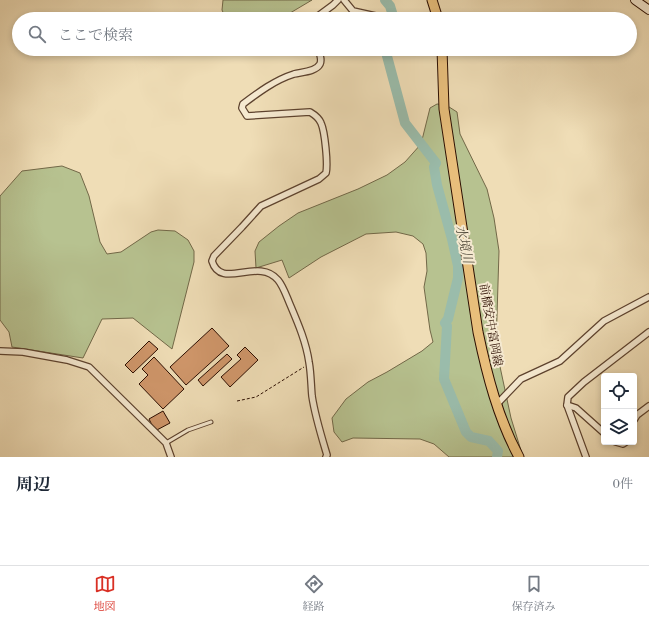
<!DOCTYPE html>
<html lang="ja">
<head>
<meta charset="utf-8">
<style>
  body { margin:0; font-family:"Old Standard TT","Noto Serif JP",serif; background:#f2f2f3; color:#1f2937 }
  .controls { position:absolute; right:12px; bottom:12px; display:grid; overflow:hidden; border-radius:4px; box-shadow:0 2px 6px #0003 }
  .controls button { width:36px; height:36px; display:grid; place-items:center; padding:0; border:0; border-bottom:1px solid #e0e1e3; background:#fff; color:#1f2937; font:20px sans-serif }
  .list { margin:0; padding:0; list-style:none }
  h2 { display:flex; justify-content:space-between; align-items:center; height:52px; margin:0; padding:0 16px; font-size:17px }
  h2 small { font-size:13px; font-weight:400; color:#747a83 }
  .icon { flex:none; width:22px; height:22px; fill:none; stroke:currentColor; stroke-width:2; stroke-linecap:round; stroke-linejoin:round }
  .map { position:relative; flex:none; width:649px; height:457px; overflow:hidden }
  .search { position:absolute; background:#fff; box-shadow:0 2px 6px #0003; left:12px; right:12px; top:12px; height:44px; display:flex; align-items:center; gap:10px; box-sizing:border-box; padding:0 14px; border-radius:22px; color:#747a83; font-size:15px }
  .sheet { height:108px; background:#fff }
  nav { display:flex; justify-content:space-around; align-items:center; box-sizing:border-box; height:56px; border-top:1px solid #e0e1e3; background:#fff; font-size:11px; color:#747a83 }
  nav a { display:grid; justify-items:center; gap:2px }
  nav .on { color:#d93025 }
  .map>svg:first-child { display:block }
  .green { fill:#b7c290; stroke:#726848 }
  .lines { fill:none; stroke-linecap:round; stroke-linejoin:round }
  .river { stroke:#9abcab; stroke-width:10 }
  .building { fill:#cf966a; stroke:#2c0e01 }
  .lane-casing { stroke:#5d422e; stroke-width:5 }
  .street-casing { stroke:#5d422e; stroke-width:8 }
  .secondary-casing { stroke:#2c0e01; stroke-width:10 }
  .primary-casing { stroke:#2c0e01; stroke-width:11 }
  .path { stroke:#2c0e01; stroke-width:1; stroke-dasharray:3 2; stroke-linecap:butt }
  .lane { stroke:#f5e9d0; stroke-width:3 }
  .street { stroke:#f5e9d0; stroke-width:5.5 }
  .secondary { stroke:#f5e9d0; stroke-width:8 }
  .primary { stroke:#e8be7b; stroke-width:9 }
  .labels { text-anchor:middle; stroke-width:4; stroke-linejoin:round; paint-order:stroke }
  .street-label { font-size:12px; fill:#2c0e01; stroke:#f5e9d0 }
  .water-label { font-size:13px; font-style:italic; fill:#524b3c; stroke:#f5e9d0 }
</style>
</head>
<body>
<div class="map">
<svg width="649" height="457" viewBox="0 0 649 457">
  <rect width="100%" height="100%" fill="#efddb6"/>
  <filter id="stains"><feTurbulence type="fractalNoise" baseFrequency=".005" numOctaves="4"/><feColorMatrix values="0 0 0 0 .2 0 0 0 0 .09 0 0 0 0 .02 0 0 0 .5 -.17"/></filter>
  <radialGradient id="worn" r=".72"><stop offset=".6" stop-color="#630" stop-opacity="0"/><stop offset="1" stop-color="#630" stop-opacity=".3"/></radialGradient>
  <g class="green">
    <polygon points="223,0 312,0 280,19 226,19 222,10"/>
    <polygon points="437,104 446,105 457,112 460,134 487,189 494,218 499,251 496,348 511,418 523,457 449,457 434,444 420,439 353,438 342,442 334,432 332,418 346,399 368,382 387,372 422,351 433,342 430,330 424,287 427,271 426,253 423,244 413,236 396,232 366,234 321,257 289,278 282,260 256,268 255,251 259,242 279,226 298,213 358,189 387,175 405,162 421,144 430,108"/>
    <polygon points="62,166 80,173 89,196 100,242 107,254 121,252 151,232 158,230 175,231 188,240 194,251 194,262 172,349 133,318 102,319 83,358 12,347 9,332 0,320 0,196 22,171"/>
  </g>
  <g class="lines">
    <g class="river">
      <polyline points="385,0 390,6 394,19"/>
      <polyline points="388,49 387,56 405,123 436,163 434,167 437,185 452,239 458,266 458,278 448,319 445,323 447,326 444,379 466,432 471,437 489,441 498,451 497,457"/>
    </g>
  </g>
  <g class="building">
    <polygon points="212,328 229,346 186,385 170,367"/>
    <polygon points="149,341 158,349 133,373 125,365"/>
    <polygon points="245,347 258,360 230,387 221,377 241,359 237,355"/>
    <polygon points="227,354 232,359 203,386 198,380"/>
    <polygon points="154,357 184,389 163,409 139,384 148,375 142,369"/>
    <polygon points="163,411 170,423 155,431 149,419"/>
  </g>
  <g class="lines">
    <g class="lane-casing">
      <polyline id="lane" points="166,443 188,430 211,422"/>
    </g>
    <g class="street-casing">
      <g id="street">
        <polyline points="344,0 353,11 380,17 381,19"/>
        <polyline points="314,19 333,5 338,0"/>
        <path d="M 318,49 C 320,54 322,60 320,64 C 316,72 301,72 294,74 C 275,80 259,92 243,104 L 242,108 L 247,116 L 310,112 C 315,115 319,118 321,123 C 325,132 328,164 326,173 L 319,179 L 261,206 L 242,227 L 214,256 L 212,261 C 221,291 258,256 278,280 C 283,286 286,295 289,302 C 297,321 306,341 309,362 C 311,373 311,385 312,396 C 315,416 321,435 327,455 L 326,457"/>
        <polyline points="427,49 430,52 442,51"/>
        <polyline points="0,351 23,352 67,360 89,367 166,443 171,457"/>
        <polyline points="497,404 521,379 560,361 604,321 649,297"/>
        <polyline points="567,405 576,408 604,433"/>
        <polyline points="634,420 637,415 649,406"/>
        <polyline points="616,442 623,444 626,442"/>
        <polyline points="586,457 567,405 568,397 584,382 649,332"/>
      </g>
    </g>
    <g class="secondary-casing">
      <polyline id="secondary" points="635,0 649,10"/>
    </g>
    <g class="primary-casing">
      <g id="primary">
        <polyline points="432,0 438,19"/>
        <path d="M 442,49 L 444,109 L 478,332 C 487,375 498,418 519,457"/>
      </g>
    </g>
    <polyline class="path" points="237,401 256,397 304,367"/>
    <use href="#lane" class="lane"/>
    <use href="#street" class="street"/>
    <use href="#secondary" class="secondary"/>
    <use href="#primary" class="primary"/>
  </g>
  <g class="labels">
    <g class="street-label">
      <text transform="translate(491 325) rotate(80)" y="4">前橋安中富岡線</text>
    </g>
    <g class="water-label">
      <text transform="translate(465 244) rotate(77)" y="5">水境川</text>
    </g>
  </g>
  <rect width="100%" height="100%" filter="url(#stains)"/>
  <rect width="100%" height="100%" fill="url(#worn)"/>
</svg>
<div class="controls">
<button><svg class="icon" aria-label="locate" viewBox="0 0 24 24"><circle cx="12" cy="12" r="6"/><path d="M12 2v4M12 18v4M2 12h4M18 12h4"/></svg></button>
<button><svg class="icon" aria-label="layers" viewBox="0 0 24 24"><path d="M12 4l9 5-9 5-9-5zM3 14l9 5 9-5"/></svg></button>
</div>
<div class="search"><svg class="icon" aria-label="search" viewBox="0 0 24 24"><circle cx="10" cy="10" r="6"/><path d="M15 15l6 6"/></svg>ここで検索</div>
</div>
<section class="sheet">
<h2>周辺<small>0件</small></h2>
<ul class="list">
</ul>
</section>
<nav>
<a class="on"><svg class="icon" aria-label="map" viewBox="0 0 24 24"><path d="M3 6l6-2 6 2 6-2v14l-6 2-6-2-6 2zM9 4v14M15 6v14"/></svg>地図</a>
<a><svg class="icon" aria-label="directions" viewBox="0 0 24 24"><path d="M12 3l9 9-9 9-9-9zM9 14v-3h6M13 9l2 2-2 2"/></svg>経路</a>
<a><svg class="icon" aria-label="saved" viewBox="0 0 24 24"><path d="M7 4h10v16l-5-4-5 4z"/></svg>保存済み</a>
</nav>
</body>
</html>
